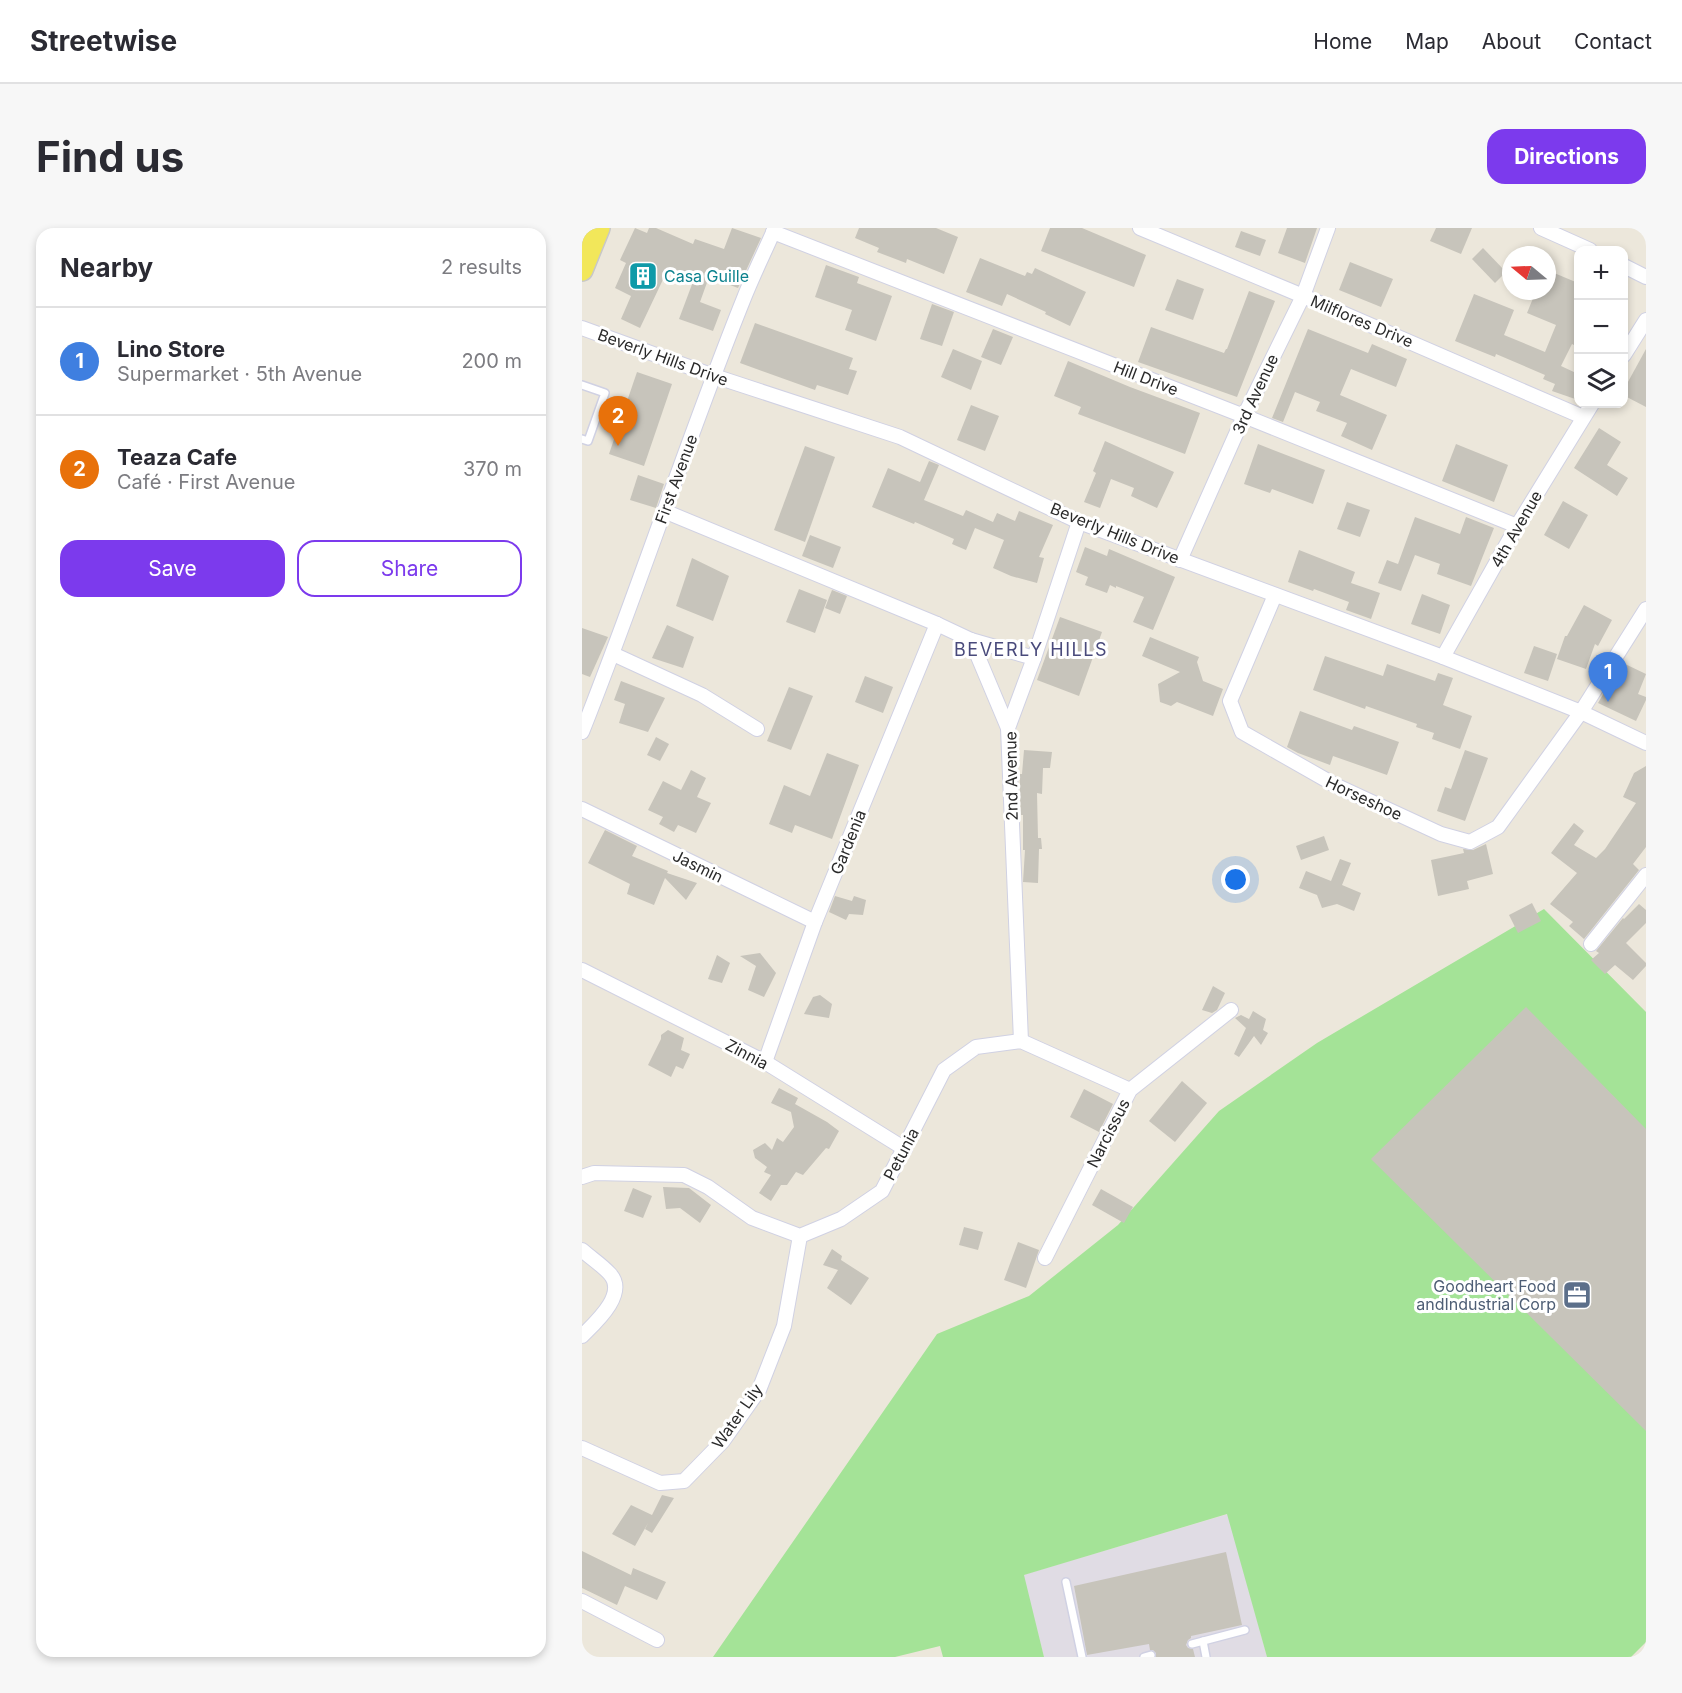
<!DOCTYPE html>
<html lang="en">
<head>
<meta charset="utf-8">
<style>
  body { margin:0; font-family:Inter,sans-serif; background:#f7f7f7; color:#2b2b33 }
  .controls { position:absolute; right:18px; top:18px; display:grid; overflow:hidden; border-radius:12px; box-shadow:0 3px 9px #0003 }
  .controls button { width:54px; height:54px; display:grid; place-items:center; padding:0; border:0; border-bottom:2px solid #e1e1e2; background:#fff; color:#2b2b33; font:30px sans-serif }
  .compass { position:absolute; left:920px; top:18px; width:54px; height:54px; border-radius:50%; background:#fff; box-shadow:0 3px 9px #0003; rotate:289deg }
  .you { position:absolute; left:654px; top:652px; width:21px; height:21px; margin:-15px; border:4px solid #fff; border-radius:50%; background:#1a73e8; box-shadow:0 0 0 9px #1a73e833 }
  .badge { display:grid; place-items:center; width:39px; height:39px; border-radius:50%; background:#7c3aed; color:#fff; font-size:20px; font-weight:700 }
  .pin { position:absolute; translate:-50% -50px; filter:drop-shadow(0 2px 3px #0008) }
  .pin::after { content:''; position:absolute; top:32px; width:21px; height:18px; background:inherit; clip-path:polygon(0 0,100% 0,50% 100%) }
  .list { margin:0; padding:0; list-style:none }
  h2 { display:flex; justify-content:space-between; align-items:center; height:78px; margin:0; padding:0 24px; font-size:26px }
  h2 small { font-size:20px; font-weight:400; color:#7c7c81 }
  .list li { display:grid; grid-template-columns:39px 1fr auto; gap:18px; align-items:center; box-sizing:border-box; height:108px; padding:0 24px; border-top:2px solid #e1e1e2 }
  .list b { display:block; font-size:22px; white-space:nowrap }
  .list p { margin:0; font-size:20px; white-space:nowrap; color:#7c7c81 }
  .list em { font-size:20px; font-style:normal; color:#7c7c81 }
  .actions { display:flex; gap:12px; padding:18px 24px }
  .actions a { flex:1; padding:14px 0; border:2px solid #7c3aed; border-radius:18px; text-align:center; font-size:21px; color:#7c3aed }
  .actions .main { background:#7c3aed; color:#fff }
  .icon { flex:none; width:33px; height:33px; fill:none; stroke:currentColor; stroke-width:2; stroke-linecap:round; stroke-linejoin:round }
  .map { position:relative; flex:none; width:1064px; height:1429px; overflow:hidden; border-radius:18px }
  header { display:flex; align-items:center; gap:36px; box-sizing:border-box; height:84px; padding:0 30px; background:#fff; border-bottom:2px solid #e1e1e2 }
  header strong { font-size:28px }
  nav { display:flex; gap:33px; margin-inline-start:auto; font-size:21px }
  .intro { display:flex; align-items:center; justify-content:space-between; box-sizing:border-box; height:144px; padding:0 36px }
  h1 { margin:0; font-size:42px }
  .button { padding:15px 27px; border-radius:18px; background:#7c3aed; color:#fff; font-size:21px; font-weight:700 }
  main { display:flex; gap:36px; padding:0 36px }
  aside { flex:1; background:#fff; border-radius:18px; box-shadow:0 3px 9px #0003 }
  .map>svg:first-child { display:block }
  .industrial { fill:#e0dce4 }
  .green { fill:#a4e397 }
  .building { fill:#c7c4bb }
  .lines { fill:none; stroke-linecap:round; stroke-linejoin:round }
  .lane-casing { stroke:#d0d1e3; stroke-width:10 }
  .street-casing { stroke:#d0d1e3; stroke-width:16 }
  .primary-casing { stroke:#c8c8c8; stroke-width:24 }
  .lane { stroke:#fff; stroke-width:7 }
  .street { stroke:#fff; stroke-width:14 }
  .primary { stroke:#f2e75a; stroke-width:21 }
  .labels { text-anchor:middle; stroke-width:6; stroke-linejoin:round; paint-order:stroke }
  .culture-label { font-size:16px; fill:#0d838f; stroke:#fff; text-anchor:start }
  .street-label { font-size:16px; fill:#2a2a2a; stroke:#fff }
  .service-label { font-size:16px; fill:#4e5e75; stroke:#fff; text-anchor:end }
  .neighbourhood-label { font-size:18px; letter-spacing:1.5px; fill:#494a7b; stroke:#fff }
</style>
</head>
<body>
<header>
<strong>Streetwise</strong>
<nav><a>Home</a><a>Map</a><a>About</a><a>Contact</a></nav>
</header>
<div class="intro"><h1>Find us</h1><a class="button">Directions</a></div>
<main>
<aside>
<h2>Nearby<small>2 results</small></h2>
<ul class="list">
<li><span class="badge" style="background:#3f7fe0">1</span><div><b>Lino Store</b><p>Supermarket · 5th Avenue</p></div><em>200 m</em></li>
<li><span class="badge" style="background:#e8710a">2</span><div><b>Teaza Cafe</b><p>Café · First Avenue</p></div><em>370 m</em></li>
</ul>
<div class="actions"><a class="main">Save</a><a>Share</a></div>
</aside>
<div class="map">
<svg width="1064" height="1429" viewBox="0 0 1064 1429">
  <rect width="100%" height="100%" fill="#ece7db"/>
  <polygon class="industrial" points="646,1286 685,1429 462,1429 441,1347"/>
  <polygon class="green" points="962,681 1064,784 1064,1414 1049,1429 685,1429 645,1286 442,1347 462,1429 361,1429 358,1418 313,1429 131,1429 355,1106 447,1068 536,997 637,883 735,815"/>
  <g class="building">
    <polygon points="53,0 65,5 67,0 74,0 111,16 113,11 142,21 150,0 179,10 156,60 127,49 118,74 139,82 131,103 97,91 112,51 86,41 58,100 39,91 49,68 33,60 44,35 38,32"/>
    <polygon points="277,0 354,0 376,9 362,46 325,31 324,35 295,24 297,20 273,10"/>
    <polygon points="468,0 500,0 564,27 552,59 459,23"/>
    <polygon points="705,0 735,0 723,35 696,25"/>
    <polygon points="854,0 890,0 879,26 848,13"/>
    <polygon points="659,3 684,12 678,28 653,19"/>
    <polygon points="901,20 924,44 913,55 890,31"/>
    <polygon points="398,30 443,48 445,44 450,46 453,40 504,64 488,98 463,86 464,84 425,66 420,78 384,64"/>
    <polygon points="768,34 811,51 799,79 757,62"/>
    <polygon points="244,37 277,49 275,55 310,68 294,113 263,102 270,82 233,69"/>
    <polygon points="965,42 996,55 996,119 990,116 979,138 994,145 993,148 996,149 996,172 970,163 973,156 961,151 963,147 914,126 913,129 873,113 892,66 932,82 922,107 963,124 974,97 945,85 954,63 965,63"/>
    <polygon points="595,51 622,61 611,92 583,82"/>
    <polygon points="667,63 693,73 655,169 556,134 569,99 642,125 644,121 645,121"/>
    <polygon points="350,76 372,84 360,118 338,111"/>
    <polygon points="173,95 271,130 267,141 275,143 266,167 235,157 233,162 158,135"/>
    <polygon points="411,101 431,109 419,137 399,129"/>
    <polygon points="726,101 786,125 790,116 825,131 814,159 769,141 758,167 805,187 790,222 759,208 765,195 734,183 738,174 713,164 701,194 690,190"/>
    <polygon points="371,121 400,133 389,162 359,149"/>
    <polygon points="1064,121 1064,179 1041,167 1041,163"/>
    <polygon points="486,133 548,159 618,185 603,226 496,186 499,179 472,168"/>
    <polygon points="55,144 90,156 62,238 27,226"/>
    <polygon points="389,177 417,188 403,223 375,212"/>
    <polygon points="1017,200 1039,214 1025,237 1046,250 1035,268 992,240"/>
    <polygon points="523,213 592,244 575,280 549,268 552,260 529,251 518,280 502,274 514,245 511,243"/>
    <polygon points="676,216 743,242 731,276 690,261 688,265 662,256"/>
    <polygon points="874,216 926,237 912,274 860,253"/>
    <polygon points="223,218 253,229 223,314 192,302"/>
    <polygon points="347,233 357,237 342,272 381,288 384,282 411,294 415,285 433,293 437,283 471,297 457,329 462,330 455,355 429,348 411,340 422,312 393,300 384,322 370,316 372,311 333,294 332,296 290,279 306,240 338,254"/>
    <polygon points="56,247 82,256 74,280 48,272"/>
    <polygon points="981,273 1006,287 987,321 962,307"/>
    <polygon points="765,274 788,282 778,309 755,301"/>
    <polygon points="833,289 878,306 884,289 912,300 889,358 855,346 858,336 833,327 819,363 796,355 805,332 816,336"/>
    <polygon points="228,307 259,319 251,340 220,328"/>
    <polygon points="503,319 525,328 527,321 593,349 571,402 551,394 562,369 534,358 534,360 528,357 525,365 503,357 506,349 494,344"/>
    <polygon points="717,322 773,344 769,355 798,365 789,391 764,382 767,374 732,361 731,363 706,354"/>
    <polygon points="110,330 147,348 131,393 94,378"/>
    <polygon points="217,361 245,372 233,405 204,394"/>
    <polygon points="250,362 265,368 258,386 243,380"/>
    <polygon points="840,366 868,377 858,406 829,396"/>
    <polygon points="1002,377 1030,392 1016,418 1013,416 1004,441 975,431 983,408 985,408"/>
    <polygon points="478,389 520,404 497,468 455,452"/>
    <polygon points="85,397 112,409 101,440 70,430"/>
    <polygon points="0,400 26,409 8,449 0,446"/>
    <polygon points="568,409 617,429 615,434 621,453 641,461 631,488 595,474 589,478 578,474 576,456 598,444 560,428"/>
    <polygon points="952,418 975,426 966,453 942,445"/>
    <polygon points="743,428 801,448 805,436 853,453 856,445 871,450 861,477 890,488 878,521 850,511 852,505 834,499 835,496 784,478 783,481 731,462"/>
    <polygon points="1043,436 1064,446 1056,466 1064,469 1064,472 1054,493 1016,475 1026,458 1032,460"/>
    <polygon points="283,448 311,459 301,485 273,474"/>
    <polygon points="39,453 83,470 66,504 37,495 43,476 32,472"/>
    <polygon points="207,459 231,468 209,522 185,513"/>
    <polygon points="718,483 770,502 772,498 817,514 805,547 751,528 748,537 716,525 705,519"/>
    <polygon points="74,509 87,516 78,533 65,527"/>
    <polygon points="442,522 470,524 468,540 461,540 460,566 455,565 456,610 459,610 460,621 457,621 456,655 441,654 443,622 441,622 441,587 439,587 438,569 438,546 440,546"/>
    <polygon points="883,522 906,530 883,593 855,583 863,559 869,561"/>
    <polygon points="245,525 277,537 250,611 213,597 210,605 187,596 202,557 228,568"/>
    <polygon points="1064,538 1064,619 1051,636 1057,642 1002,711 987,698 991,694 968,676 995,645 969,625 992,595 1002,603 992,617 1014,630 1023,621 1054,575 1041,569 1052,545"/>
    <polygon points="109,542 124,550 115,569 129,575 114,605 96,597 92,604 77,596 81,589 66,582 81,553 99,562"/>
    <polygon points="23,602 55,618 50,628 86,643 85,645 115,655 104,672 83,650 72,677 45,666 48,656 6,635"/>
    <polygon points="742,608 747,622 719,632 714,618"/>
    <polygon points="904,616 911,646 885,653 887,661 856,668 849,632 882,625 881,621 891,622"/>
    <polygon points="758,631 769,635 760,657 779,665 772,683 755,676 740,680 735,667 717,660 724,643 749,653"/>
    <polygon points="253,668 270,673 272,668 284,672 281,687 267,686 264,692 247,684"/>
    <polygon points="950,675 959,693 936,705 927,687"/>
    <polygon points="1057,676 1064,682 1064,695 1044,715 1064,735 1064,738 1051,752 1033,737 1023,746 1009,732 1017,725 1014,723 1041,690 1042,691"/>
    <polygon points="178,725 194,745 182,769 166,762 174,738 158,728"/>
    <polygon points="135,727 148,735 140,755 126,751"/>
    <polygon points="631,758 643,765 635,782 630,785 620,782"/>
    <polygon points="238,767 250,776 247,790 222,786 231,769"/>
    <polygon points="944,779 1064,901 1064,1203 789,931"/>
    <polygon points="671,783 684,791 681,802 686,805 679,817 672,808 657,829 652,826 664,800 653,790 659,787 667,791"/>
    <polygon points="86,802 102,810 99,822 108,826 101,841 94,838 89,849 66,837 79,811 79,807"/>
    <polygon points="600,853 625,875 593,914 567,893"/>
    <polygon points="197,860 216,870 213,876 245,894 257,903 247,921 244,920 221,947 214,944 205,957 199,957 189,973 177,965 189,947 182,944 185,939 173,930 171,922 183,915 190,922 195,910 201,914 212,899 209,884 189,875"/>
    <polygon points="502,861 531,876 517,904 488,889"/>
    <polygon points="81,959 107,960 129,977 118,995 98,980 84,981"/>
    <polygon points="51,960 70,968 61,990 42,983"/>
    <polygon points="519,961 551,979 542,995 510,977"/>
    <polygon points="382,999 401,1004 396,1022 377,1017"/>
    <polygon points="436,1014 457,1022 444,1060 422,1052"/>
    <polygon points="250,1021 260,1028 259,1032 287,1050 269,1077 245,1060 256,1042 241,1037"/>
    <polygon points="80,1267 92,1270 70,1305 63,1301 66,1295 53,1318 30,1306 49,1277 70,1287"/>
    <polygon points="0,1323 49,1347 51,1340 84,1354 75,1372 43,1358 35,1377 0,1360"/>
    <polygon points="644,1324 660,1397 609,1408 609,1410 606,1412 604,1417 606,1420 611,1421 613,1429 574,1429 574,1425 571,1422 568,1422 567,1416 505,1427 492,1358"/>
  </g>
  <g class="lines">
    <g class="lane-casing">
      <g id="lane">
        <polyline points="0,157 23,165 6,213 0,211"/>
        <polyline points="484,1354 500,1429"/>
        <polyline points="621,1413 624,1429"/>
        <polyline points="610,1416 663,1402"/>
        <polyline points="562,1429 569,1427"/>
      </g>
    </g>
    <g class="street-casing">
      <g id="street">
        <polyline points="558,0 721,68 1001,189"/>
        <polyline points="959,0 1008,22"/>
        <polyline points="191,4 662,188 935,298"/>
        <polyline points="1042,38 1064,49"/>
        <polyline points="0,100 132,148 318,209 497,294 861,429 999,484 1064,515"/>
        <polyline points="1042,127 1064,92"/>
        <polyline points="82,283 355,396 389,412 452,430"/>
        <polyline points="598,332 662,188 721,68 746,0"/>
        <polyline points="693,367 648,473 660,504 753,557 859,606 888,614 916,599 999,484 1064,381"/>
        <polyline points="389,412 426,500"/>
        <polyline points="31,426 120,467 175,501"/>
        <polyline points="861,429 935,298 1010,176"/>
        <path d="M 0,504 C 57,361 104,214 162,70 C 171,47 183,23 193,0"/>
        <polyline points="0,581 233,694"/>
        <polyline points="1009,716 1064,647"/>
        <polyline points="0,742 183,834 323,921"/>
        <polyline points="439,813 426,500 452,430 497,294"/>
        <polyline points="183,834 233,694 355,396"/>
        <polyline points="0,949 12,945 102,947 126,959 170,990 218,1008 259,991 300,963 362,842 394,819 439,813 548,862"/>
        <path d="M 0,1022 C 9,1030 20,1037 28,1046 C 46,1066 13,1095 0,1108"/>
        <polyline points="463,1030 548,862 649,782"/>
        <polyline points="0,1220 78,1255 102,1253 141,1213 177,1162 202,1098 218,1008"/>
        <polyline points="0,1373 75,1412"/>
      </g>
    </g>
    <g class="primary-casing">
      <polyline id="primary" points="0,42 17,0"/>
    </g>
    <use href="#lane" class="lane"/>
    <use href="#street" class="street"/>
    <use href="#primary" class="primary"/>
  </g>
  <defs>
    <g id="building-square" transform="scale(1.5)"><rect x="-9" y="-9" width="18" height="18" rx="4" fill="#0f9aa8" stroke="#fff"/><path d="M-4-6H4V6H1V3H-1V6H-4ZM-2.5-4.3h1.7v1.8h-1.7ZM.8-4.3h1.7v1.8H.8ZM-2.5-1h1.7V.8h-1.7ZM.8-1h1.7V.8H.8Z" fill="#fff"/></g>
    <g id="office-square" transform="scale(1.5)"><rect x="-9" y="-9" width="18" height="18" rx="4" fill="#5c6f8a" stroke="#fff"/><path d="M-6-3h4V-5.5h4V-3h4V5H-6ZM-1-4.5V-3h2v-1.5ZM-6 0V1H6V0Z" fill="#fff"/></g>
  </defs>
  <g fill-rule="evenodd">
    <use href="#building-square" x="61" y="48"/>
    <use href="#office-square" x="995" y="1067"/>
  </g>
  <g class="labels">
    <g class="culture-label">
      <text x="82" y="54">Casa Guille</text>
    </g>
    <g class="street-label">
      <text transform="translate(780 93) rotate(23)" y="6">Milflores Drive</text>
      <text transform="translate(81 129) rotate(20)" y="6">Beverly Hills Drive</text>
      <text transform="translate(564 150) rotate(21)" y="6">Hill Drive</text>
      <text transform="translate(673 166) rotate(-65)" y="6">3rd Avenue</text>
      <text transform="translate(94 251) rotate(-70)" y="6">First Avenue</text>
      <text transform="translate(934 301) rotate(-60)" y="6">4th Avenue</text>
      <text transform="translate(533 305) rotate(22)" y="6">Beverly Hills Drive</text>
      <text transform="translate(429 548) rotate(-91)" y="6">2nd Avenue</text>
      <text transform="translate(782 570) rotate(25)" y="6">Horseshoe</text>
      <text transform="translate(266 614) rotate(-68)" y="6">Gardenia</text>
      <text transform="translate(116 638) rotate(26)" y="6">Jasmin</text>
      <text transform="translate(165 826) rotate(28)" y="6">Zinnia</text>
      <text transform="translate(526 905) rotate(-63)" y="6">Narcissus</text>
      <text transform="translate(319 926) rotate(-62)" y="6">Petunia</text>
      <text transform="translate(155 1188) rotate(-55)" y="6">Water Lily</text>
    </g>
    <g class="service-label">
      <text x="974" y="1064">Goodheart Food<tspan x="974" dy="18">andIndustrial Corp</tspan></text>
    </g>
    <g class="neighbourhood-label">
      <text x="449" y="428">BEVERLY HILLS</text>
    </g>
  </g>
</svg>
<div class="controls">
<button>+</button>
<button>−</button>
<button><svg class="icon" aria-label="layers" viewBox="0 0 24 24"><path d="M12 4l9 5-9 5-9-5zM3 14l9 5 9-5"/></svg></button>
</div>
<svg class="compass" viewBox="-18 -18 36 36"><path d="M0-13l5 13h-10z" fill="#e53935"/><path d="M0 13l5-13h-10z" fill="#7c7c81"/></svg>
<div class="you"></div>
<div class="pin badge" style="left:1026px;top:474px;background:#3f7fe0">1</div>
<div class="pin badge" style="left:36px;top:218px;background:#e8710a">2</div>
</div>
</main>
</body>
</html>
